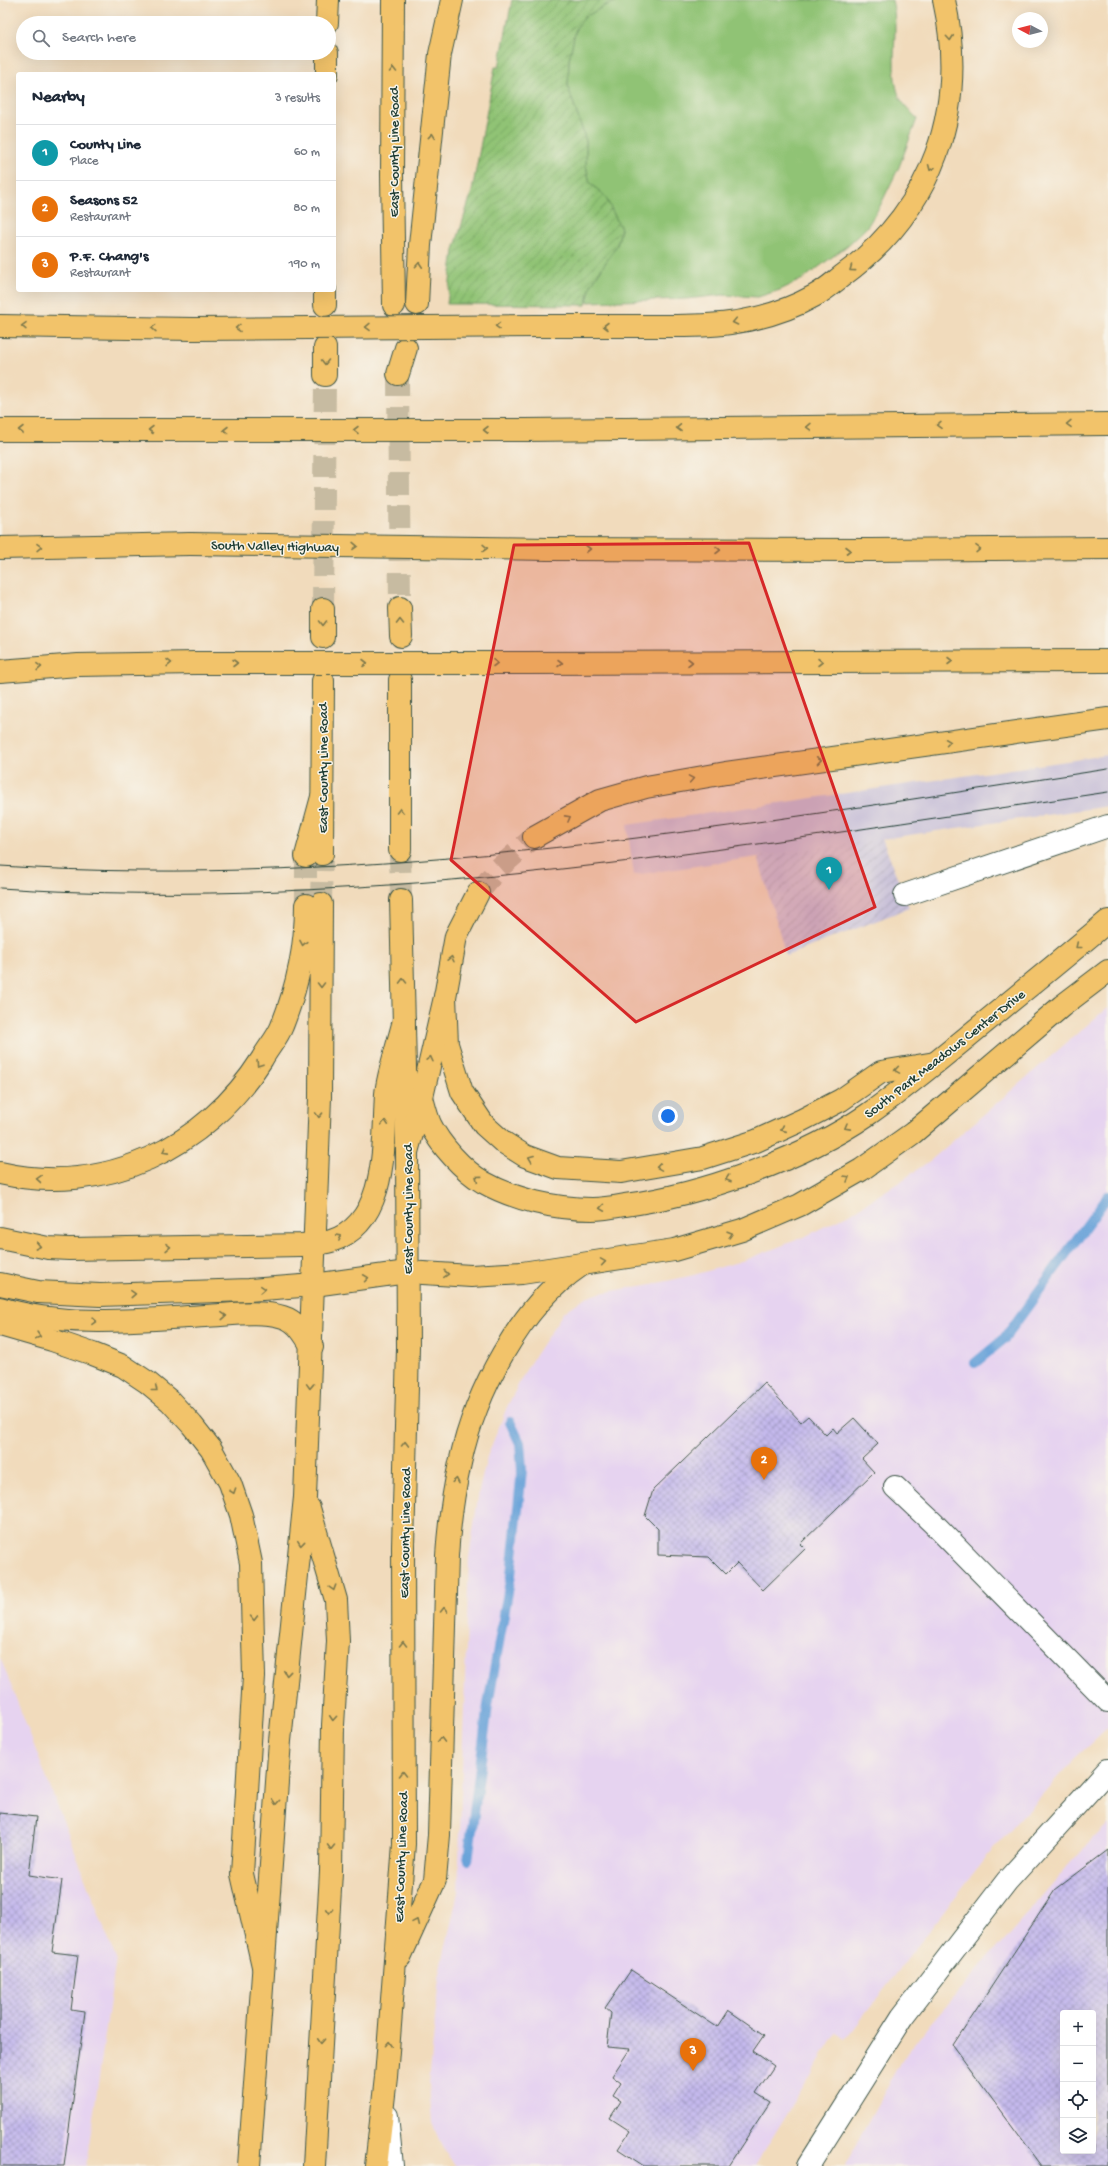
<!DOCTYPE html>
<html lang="en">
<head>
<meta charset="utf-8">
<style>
  body { margin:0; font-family:"Gochi Hand",sans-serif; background:#f6f6f7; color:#1f2937 }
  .controls { position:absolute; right:12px; bottom:12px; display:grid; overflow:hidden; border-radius:4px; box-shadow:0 4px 16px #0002 }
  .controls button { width:36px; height:36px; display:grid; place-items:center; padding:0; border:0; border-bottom:1px solid #e0e1e3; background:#fff; color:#1f2937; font:20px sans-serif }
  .compass { position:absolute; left:1012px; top:12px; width:36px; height:36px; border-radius:50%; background:#fff; box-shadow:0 4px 16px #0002; rotate:277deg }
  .you { position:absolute; left:668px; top:1116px; width:14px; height:14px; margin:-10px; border:3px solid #fff; border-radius:50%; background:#1a73e8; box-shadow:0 0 0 6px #1a73e833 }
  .badge { display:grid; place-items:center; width:26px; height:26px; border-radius:50%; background:#b5179e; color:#fff; font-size:13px; font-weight:700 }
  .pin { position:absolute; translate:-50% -33px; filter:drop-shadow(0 1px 2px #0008) }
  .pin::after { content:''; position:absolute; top:21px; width:14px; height:12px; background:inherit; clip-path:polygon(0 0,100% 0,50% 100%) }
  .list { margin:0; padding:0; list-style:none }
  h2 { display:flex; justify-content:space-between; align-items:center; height:52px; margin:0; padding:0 16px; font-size:17px }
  h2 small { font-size:13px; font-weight:400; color:#747a83 }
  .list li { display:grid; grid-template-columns:26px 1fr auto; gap:12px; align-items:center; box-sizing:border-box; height:56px; padding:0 16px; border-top:1px solid #e0e1e3 }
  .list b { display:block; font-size:15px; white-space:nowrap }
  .list p { margin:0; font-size:13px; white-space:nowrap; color:#747a83 }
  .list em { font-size:13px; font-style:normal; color:#747a83 }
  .icon { flex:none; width:22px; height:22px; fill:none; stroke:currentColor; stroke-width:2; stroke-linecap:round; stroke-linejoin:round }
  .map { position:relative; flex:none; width:1108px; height:2166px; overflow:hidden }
  .search { position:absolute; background:#fff; box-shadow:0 4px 16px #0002; left:16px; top:16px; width:320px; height:44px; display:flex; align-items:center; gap:10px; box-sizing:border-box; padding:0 14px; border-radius:22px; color:#747a83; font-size:15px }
  .panel { position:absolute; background:#fff; box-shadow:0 4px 16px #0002; left:16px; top:72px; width:320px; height:220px; border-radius:4px }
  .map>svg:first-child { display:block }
  .built { fill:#e6d3f0; fill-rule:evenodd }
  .industrial { fill:url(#industrial-furrows) }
  .railway { fill:#c8c0d8 }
  .green { fill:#90c375; stroke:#588054 }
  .garden { fill:url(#garden-furrows); stroke:#588054 }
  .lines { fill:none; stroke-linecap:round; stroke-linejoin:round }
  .stream { stroke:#69a3d9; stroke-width:10 }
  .building { fill:url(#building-cross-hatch); fill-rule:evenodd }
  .major-tunnel { stroke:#c7bba1; stroke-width:22; stroke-dasharray:22 11; stroke-linecap:butt }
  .highway-tunnel { stroke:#c7bba1; stroke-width:22; stroke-dasharray:22 11; stroke-linecap:butt }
  .minor-casing { stroke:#3e5548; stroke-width:24 }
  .major-casing { stroke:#3e5548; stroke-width:24 }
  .highway-casing { stroke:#3e5548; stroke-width:24 }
  .minor { stroke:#fff; stroke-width:22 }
  .major { stroke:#f2c36a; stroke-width:22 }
  .highway { stroke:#f2c36a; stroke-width:22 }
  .tram { stroke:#1f3d34; stroke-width:1 }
  .highway-bridge-casing { stroke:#3e5548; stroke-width:24; stroke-linecap:butt }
  .highway-bridge { stroke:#f2c36a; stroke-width:22 }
  .oneway { stroke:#7e794c }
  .marked { fill:#d62828; fill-opacity:0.2; stroke:#d62828; stroke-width:3; stroke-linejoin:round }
  .labels { text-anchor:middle; stroke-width:3; stroke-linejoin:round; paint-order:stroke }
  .street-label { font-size:14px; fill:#1f3d34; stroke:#f7f3e8 }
</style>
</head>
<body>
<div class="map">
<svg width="1108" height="2166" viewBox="0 0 1108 2166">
  <defs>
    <pattern id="industrial-furrows" width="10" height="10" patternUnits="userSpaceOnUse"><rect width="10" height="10" fill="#c8c0d8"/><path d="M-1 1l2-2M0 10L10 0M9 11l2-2" fill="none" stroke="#a29db0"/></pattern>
    <pattern id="garden-furrows" width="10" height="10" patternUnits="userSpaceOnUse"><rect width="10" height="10" fill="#90c375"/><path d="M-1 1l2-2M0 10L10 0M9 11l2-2" fill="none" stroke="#75a061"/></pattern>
    <pattern id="building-cross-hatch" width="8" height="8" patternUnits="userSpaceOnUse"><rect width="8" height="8" fill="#c5b9ed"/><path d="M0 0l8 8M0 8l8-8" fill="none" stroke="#9f98c1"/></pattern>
  </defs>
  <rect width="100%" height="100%" fill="#f7f3e8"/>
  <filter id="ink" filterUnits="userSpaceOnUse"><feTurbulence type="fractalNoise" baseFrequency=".025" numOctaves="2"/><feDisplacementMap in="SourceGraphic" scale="8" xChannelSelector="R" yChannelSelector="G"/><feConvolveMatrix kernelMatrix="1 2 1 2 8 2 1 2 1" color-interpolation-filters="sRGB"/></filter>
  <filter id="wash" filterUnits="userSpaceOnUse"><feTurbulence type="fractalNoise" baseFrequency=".012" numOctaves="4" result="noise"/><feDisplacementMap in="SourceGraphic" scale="16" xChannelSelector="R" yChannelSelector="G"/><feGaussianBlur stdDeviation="0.9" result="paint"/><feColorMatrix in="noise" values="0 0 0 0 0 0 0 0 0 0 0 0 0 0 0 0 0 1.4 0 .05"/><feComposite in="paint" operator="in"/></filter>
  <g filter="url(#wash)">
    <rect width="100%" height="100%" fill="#f1dbbc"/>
    <g class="built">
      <polygon points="1108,1007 1108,1727 1072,1761 982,1862 846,2039 836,2033 755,2166 456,2166 444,2151 432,2123 429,2084 439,1978 458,1892 469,1558 479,1491 487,1457 507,1407 528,1366 563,1313 583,1299 600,1293 658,1283 694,1275 745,1260 804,1237 851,1213 904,1179 931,1160"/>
      <polygon points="0,1657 116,1959 86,2166 0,2166"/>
      <path d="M 1108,1824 L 1108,2166 L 844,2166 L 908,2050 L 1081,1851 ZM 1063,2013 L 1093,2013 L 1093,2151 L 1063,2151 Z"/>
    </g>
    <polygon class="industrial" points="882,838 909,908 786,956 758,857"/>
    <polygon class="railway" points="1108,755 1108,806 634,875 627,825"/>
    <path class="green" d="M 621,0 L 892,0 C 900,31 888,66 899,96 C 902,104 912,112 917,119 L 899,167 L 880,206 L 867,227 L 848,245 L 803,279 L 780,290 L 758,297 L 723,295 L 686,299 L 587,302 L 591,285 L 617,245 L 621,229 L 605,196 L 590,183 L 586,166 L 586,141 L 568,87 L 569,59 L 576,28 L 585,17 L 604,6 Z"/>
    <polygon class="garden" points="512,0 621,0 604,6 585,17 576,28 569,59 568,87 586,141 586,166 590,183 605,196 621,229 617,245 591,285 586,305 447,304 454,250 472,191 495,67 499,67"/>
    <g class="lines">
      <g class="stream">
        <polyline points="975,1363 1004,1339 1108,1196"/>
        <polyline points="468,1860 488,1705 511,1575 522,1470 520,1443 510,1422"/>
      </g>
    </g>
    <g id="blocks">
      <g class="building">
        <polygon points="764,1383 801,1422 808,1416 826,1435 833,1428 837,1433 854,1418 878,1444 862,1459 874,1472 800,1544 805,1549 763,1590 737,1563 726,1574 709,1557 658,1555 658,1529 645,1516 653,1490"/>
        <polygon points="0,1813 36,1817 29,1875 62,1880 52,1952 78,1955 71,2010 85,2012 64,2166 0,2166"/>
        <path d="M 1108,1850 L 1108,2166 L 1042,2166 L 953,2045 L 1055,1890 ZM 1063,2013 L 1093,2013 L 1093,2151 L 1063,2151 Z"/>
        <polygon points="631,1970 717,2027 728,2010 764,2035 753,2051 774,2066 756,2093 770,2102 728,2166 644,2166 618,2149 630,2131 610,2118 621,2101 613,2096 621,2083 612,2076 630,2049 607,2047 611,2013 605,2008"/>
      </g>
    </g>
  </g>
  <g filter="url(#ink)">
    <use href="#blocks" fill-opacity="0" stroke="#3e5548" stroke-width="1"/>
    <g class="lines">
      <g class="major-tunnel">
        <polyline points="398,374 400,608"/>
        <polyline points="323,609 325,375"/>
        <polyline points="400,850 401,900"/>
        <polyline points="321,904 322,854"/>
      </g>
      <g class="highway-tunnel">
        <polyline points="306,856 306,905"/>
        <polyline points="478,893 498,869 534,837"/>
      </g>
      <g class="minor-casing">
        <g id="minor">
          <polyline points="905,895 1108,826"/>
          <polyline points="895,1487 933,1523 1108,1701"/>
          <polyline points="387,2116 392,2166"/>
          <polyline points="808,2166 902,2017 1007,1881 1108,1770"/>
        </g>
      </g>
      <g class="major-casing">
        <g id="major">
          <polyline points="393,0 392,175 394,305"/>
          <polyline points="327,23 328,0"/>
          <polyline points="327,74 327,53"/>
          <polyline points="325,305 325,290"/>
          <polyline points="325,348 325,375"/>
          <polyline points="400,608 401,636"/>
          <polyline points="323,637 323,609"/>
          <polyline points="400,680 400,850"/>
          <polyline points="322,854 323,681"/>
          <path d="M 419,1088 C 423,1099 425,1112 430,1124 C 440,1145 463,1170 483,1182 C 515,1200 556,1209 592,1209 C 603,1209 614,1207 625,1205 C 701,1195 803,1159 867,1115 C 903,1090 938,1061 972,1033 C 1017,996 1063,959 1108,921"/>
          <polyline points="407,1272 471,1276 522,1273 674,1250 742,1230 800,1205 861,1170 913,1133 1062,1006 1108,971"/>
          <polyline points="309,1508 336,1600 338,1641 333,1725 331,1872 314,2166"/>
          <path d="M 400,1957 L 435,1880 L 439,1835 L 447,1556 C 449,1525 453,1494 460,1463 C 475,1393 520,1306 580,1266"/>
          <polyline points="249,2166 280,1741 305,1497 320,1097 321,904"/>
          <polyline points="376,2166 386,2077 404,1844 403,1547 408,1347 407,1152 401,900"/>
        </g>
      </g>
      <g class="highway-casing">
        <g id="highway">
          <polyline points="417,304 420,245 440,54 452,0"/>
          <polyline points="0,326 193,329"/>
          <path d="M 537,326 C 572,326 608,326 644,326 C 673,326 701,327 730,323 C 758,319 789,310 814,296 C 824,291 833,283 842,276 C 933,210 968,109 944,0"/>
          <polyline points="398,374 406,348"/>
          <polyline points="0,430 190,430"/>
          <polyline points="525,430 1108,424"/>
          <polyline points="0,548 190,544"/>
          <polyline points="549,549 870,550 1108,548"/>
          <polyline points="521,663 1108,661"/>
          <polyline points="0,671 78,665 196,663"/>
          <polyline points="534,837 600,800 646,787 726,773 1108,719"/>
          <polyline points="306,856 322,797"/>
          <polyline points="445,997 447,1044 462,1092 484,1125 503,1142 525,1156 558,1168 621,1172 703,1158 756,1141 802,1120 841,1100 881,1072 935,1063"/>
          <polyline points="407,1152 422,1097 445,997 456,936 478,893"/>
          <path d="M 0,1173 C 104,1197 206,1148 262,1059 C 268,1048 278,1037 282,1026 C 297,988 306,945 306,905"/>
          <path d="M 0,1238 L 48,1248 L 69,1249 L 301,1245 C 311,1244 321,1244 331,1241 C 389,1223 383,1141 386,1094 C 388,1073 399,1042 404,1020"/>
          <polyline points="0,1284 38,1292 100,1295 249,1290 314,1285 407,1272"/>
          <path d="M 0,1308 C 66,1328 136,1320 205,1316 C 230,1315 259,1310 283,1317 C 297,1321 305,1335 312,1347"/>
          <polyline points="0,1325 52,1340 93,1354 123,1366 147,1382 170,1401 192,1425 211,1449 230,1483 241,1515 251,1563 254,1676 242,1874 263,1966"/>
        </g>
      </g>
      <use href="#minor" class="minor"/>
      <use href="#major" class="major"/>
      <use href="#highway" class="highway"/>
      <g class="tram">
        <path d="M 0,866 C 372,890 741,825 1108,769"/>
        <path d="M 0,888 C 373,913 741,846 1108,792"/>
      </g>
      <g class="highway-bridge-casing">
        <g id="highway-bridge">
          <polyline points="193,329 537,326"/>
          <polyline points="190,430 525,430"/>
          <polyline points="190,544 549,549"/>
          <polyline points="196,663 521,663"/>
        </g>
      </g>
      <use href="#highway-bridge" class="highway-bridge"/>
    </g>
    <defs><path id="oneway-chevron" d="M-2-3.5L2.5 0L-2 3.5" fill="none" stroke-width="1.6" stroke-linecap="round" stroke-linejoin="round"/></defs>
    <g class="oneway">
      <use href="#oneway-chevron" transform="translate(950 38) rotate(85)"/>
      <use href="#oneway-chevron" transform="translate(393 70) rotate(-90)"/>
      <use href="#oneway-chevron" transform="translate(432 136) rotate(-84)"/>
      <use href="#oneway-chevron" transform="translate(931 168) rotate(113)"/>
      <use href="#oneway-chevron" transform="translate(419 265) rotate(-86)"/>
      <use href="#oneway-chevron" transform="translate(852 269) rotate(144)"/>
      <use href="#oneway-chevron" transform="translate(735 322) rotate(168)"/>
      <use href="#oneway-chevron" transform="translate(24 326) rotate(-179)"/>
      <use href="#oneway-chevron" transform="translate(498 326) rotate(179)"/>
      <use href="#oneway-chevron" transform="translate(606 326) rotate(-180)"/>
      <use href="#oneway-chevron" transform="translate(368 327) rotate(179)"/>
      <use href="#oneway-chevron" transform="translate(154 328) rotate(-179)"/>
      <use href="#oneway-chevron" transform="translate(238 328) rotate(179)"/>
      <use href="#oneway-chevron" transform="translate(325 362) rotate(90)"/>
      <use href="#oneway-chevron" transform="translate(1069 424) rotate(179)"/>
      <use href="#oneway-chevron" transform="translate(939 425) rotate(179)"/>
      <use href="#oneway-chevron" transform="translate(809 427) rotate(179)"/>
      <use href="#oneway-chevron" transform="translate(679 428) rotate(179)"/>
      <use href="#oneway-chevron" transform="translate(21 430) rotate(-180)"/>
      <use href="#oneway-chevron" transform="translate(151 430) rotate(-180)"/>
      <use href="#oneway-chevron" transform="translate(226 430) rotate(180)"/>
      <use href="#oneway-chevron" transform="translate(356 430) rotate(180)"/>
      <use href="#oneway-chevron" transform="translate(486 430) rotate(180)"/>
      <use href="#oneway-chevron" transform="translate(355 546) rotate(1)"/>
      <use href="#oneway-chevron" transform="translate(39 547) rotate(-1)"/>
      <use href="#oneway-chevron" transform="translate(485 548) rotate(1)"/>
      <use href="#oneway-chevron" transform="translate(588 549)"/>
      <use href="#oneway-chevron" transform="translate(978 549) rotate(-1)"/>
      <use href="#oneway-chevron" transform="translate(718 550)"/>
      <use href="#oneway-chevron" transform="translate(848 550)"/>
      <use href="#oneway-chevron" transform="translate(400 622) rotate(-91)"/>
      <use href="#oneway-chevron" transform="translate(323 623) rotate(90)"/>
      <use href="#oneway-chevron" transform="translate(950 661)"/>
      <use href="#oneway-chevron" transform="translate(690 662)"/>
      <use href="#oneway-chevron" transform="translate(820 662)"/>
      <use href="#oneway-chevron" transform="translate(169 663) rotate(-1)"/>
      <use href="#oneway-chevron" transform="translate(235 663)"/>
      <use href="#oneway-chevron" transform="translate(365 663)"/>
      <use href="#oneway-chevron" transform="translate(495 663)"/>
      <use href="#oneway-chevron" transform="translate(560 663)"/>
      <use href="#oneway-chevron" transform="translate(39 667) rotate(-2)"/>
      <use href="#oneway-chevron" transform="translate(948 742) rotate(-8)"/>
      <use href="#oneway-chevron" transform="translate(819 760) rotate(-8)"/>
      <use href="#oneway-chevron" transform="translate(691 779) rotate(-10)"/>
      <use href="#oneway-chevron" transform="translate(400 811) rotate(-90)"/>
      <use href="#oneway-chevron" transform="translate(568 818) rotate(-29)"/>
      <use href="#oneway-chevron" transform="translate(303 943) rotate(100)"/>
      <use href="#oneway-chevron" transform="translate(1078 946) rotate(141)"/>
      <use href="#oneway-chevron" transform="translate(451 959) rotate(-77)"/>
      <use href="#oneway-chevron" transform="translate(403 981) rotate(-91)"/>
      <use href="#oneway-chevron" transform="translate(321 985) rotate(90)"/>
      <use href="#oneway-chevron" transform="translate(430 1059) rotate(-77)"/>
      <use href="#oneway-chevron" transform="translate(259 1064) rotate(122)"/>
      <use href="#oneway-chevron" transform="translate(897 1070) rotate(171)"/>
      <use href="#oneway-chevron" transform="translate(319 1115) rotate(92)"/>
      <use href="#oneway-chevron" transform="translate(385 1123) rotate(-87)"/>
      <use href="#oneway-chevron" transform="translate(847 1127) rotate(151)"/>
      <use href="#oneway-chevron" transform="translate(783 1129) rotate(156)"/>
      <use href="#oneway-chevron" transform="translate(165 1151) rotate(152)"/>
      <use href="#oneway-chevron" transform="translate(531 1158) rotate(-159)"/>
      <use href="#oneway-chevron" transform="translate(659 1167) rotate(171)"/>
      <use href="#oneway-chevron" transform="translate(478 1178) rotate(-143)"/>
      <use href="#oneway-chevron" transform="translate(847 1178) rotate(-30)"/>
      <use href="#oneway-chevron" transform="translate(39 1179) rotate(-176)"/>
      <use href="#oneway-chevron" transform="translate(728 1179) rotate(161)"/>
      <use href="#oneway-chevron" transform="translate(602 1208) rotate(172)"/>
      <use href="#oneway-chevron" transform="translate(730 1234) rotate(-16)"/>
      <use href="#oneway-chevron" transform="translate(339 1237) rotate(-28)"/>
      <use href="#oneway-chevron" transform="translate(38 1246) rotate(11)"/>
      <use href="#oneway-chevron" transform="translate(168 1247) rotate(-1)"/>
      <use href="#oneway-chevron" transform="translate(603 1262) rotate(-9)"/>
      <use href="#oneway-chevron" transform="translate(446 1274) rotate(4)"/>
      <use href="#oneway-chevron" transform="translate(366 1278) rotate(-8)"/>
      <use href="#oneway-chevron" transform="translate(263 1289) rotate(-4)"/>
      <use href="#oneway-chevron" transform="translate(133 1294) rotate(-3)"/>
      <use href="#oneway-chevron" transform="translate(224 1316) rotate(-3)"/>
      <use href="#oneway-chevron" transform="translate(94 1321) rotate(2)"/>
      <use href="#oneway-chevron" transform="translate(38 1336) rotate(16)"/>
      <use href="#oneway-chevron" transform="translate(310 1386) rotate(92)"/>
      <use href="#oneway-chevron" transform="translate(155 1389) rotate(39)"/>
      <use href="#oneway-chevron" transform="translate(405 1444) rotate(-89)"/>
      <use href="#oneway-chevron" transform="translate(456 1481) rotate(-79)"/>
      <use href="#oneway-chevron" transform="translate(233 1491) rotate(71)"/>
      <use href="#oneway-chevron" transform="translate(301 1543) rotate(96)"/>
      <use href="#oneway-chevron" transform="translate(333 1588) rotate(73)"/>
      <use href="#oneway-chevron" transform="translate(444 1610) rotate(-89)"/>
      <use href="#oneway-chevron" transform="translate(254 1618) rotate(89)"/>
      <use href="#oneway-chevron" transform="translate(403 1644) rotate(-90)"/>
      <use href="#oneway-chevron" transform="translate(287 1673) rotate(96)"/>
      <use href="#oneway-chevron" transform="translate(333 1718) rotate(94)"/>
      <use href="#oneway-chevron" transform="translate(441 1740) rotate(-89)"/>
      <use href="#oneway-chevron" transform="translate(403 1774) rotate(-90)"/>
      <use href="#oneway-chevron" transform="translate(276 1802) rotate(94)"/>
      <use href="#oneway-chevron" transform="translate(331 1847) rotate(91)"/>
      <use href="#oneway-chevron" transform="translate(329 1911) rotate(93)"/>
      <use href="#oneway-chevron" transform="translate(416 1922) rotate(-66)"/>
      <use href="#oneway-chevron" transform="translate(321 2041) rotate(93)"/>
      <use href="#oneway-chevron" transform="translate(389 2044) rotate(-86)"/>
    </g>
  </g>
  <path class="marked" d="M 749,543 L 875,907 L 636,1022 L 451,860 L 514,545 Z"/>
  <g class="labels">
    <g class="street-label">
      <text transform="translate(393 152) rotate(-90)" y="5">East County Line Road</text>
      <text transform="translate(275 545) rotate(1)" y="5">South Valley Highway</text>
      <text transform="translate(322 768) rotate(-90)" y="5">East County Line Road</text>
      <text transform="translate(944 1053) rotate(-38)" y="5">South Park Meadows Center Drive</text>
      <text transform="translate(407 1209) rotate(-90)" y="5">East County Line Road</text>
      <text transform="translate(404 1533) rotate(-89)" y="5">East County Line Road</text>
      <text transform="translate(400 1857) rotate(-88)" y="5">East County Line Road</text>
    </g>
  </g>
</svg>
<div class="controls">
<button>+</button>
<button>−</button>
<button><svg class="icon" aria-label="locate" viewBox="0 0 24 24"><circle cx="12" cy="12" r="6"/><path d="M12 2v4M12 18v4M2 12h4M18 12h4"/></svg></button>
<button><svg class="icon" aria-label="layers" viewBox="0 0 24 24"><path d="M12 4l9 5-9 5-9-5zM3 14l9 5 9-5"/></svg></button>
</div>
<svg class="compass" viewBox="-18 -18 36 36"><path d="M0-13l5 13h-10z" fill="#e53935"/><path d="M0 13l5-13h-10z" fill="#747a83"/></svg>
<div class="you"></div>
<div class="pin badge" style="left:829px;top:890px;background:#0f9aa8">1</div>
<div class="pin badge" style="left:764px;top:1480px;background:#e8710a">2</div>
<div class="pin badge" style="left:693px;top:2071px;background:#e8710a">3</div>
<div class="search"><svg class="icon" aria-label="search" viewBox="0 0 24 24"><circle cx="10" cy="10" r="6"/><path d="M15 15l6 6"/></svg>Search here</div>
<section class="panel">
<h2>Nearby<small>3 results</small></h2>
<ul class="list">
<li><span class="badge" style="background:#0f9aa8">1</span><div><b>County Line</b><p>Place</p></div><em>60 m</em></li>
<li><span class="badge" style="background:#e8710a">2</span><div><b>Seasons 52</b><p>Restaurant</p></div><em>80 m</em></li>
<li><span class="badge" style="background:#e8710a">3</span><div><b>P.F. Chang's</b><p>Restaurant</p></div><em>190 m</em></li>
</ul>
</section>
</div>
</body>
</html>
